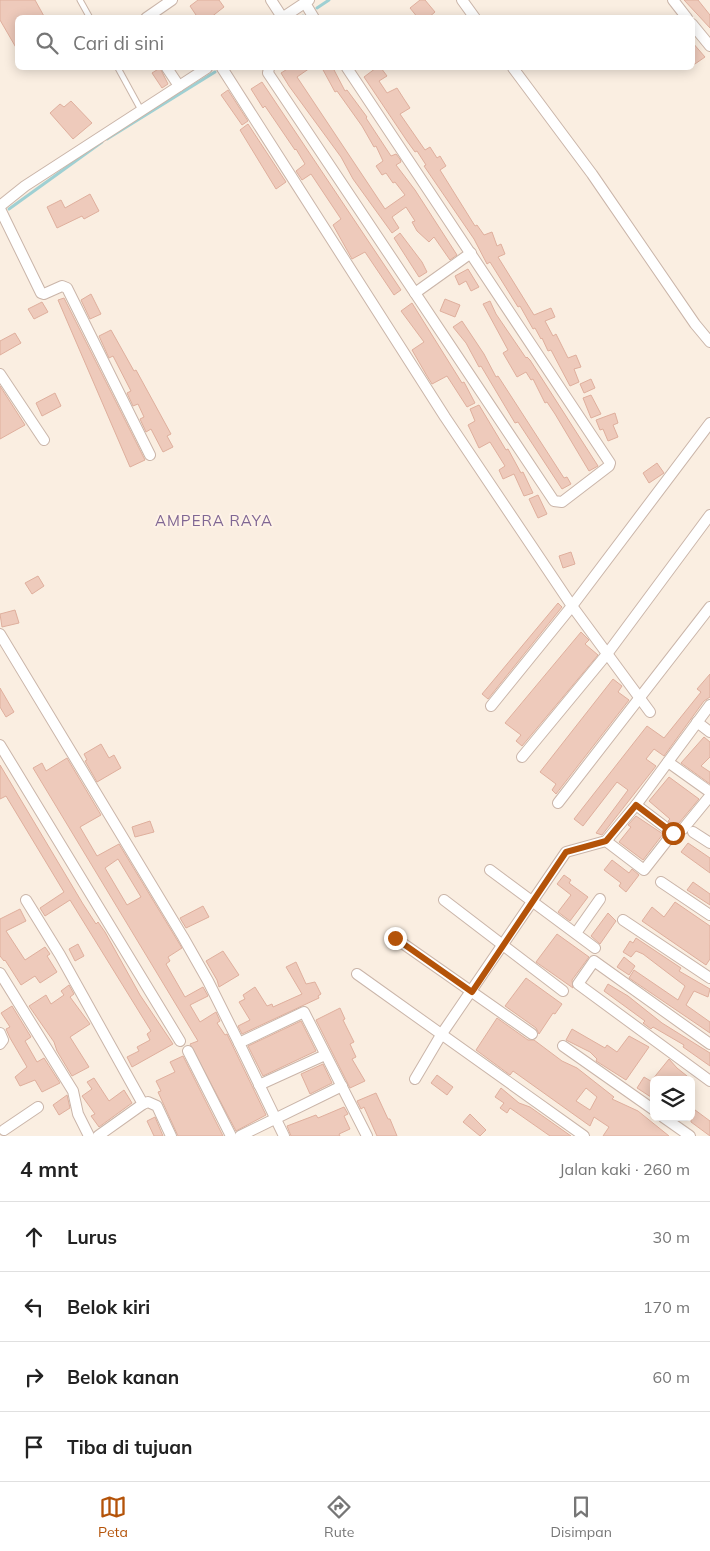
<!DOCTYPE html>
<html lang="id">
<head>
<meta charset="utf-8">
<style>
  body { margin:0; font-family:Mulish,sans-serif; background:#f2f2f2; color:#222 }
  .controls { position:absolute; right:15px; bottom:15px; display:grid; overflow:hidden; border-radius:8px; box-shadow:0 2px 12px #0003 }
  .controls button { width:45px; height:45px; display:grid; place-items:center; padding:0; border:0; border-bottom:1px solid #e0e0e0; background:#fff; color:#222; font:25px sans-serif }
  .stop { position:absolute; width:15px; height:15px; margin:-11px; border:4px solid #b45309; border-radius:50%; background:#fff }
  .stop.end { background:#b45309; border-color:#fff; box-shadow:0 1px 5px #0008 }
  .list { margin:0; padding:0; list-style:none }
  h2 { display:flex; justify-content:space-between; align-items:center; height:65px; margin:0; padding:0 20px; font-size:21px }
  h2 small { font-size:16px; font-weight:400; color:#767676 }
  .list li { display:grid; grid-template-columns:32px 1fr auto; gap:15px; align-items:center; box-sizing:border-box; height:70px; padding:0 20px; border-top:1px solid #e0e0e0 }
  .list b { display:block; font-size:19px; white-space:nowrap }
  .list em { font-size:16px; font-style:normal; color:#767676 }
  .icon { flex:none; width:28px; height:28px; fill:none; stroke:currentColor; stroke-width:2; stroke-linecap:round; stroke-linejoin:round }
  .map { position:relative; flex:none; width:710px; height:1136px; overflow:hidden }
  .search { position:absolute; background:#fff; box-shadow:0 2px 12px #0003; left:15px; right:15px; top:15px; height:55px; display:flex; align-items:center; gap:12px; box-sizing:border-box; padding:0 18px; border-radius:8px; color:#767676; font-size:19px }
  .sheet { height:345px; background:#fff }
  nav { display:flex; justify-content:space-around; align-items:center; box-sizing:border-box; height:70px; border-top:1px solid #e0e0e0; background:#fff; font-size:14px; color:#767676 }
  nav a { display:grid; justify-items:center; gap:2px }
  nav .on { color:#b45309 }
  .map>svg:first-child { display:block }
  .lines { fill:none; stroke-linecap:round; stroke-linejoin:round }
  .stream { stroke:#9fd0d3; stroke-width:3 }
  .building { fill:#eecabb; stroke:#dfaf9d; fill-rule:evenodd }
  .lane-casing { stroke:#cab5a9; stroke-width:7 }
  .street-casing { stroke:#cab5a9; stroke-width:12 }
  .lane { stroke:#fff; stroke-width:5 }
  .street { stroke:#fff; stroke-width:10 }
  .route { stroke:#b45309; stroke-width:6 }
  .labels { text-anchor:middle; stroke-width:4; stroke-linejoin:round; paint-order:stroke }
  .quarter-label { font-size:15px; letter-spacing:1px; fill:#7f6693; stroke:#fef2e7 }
</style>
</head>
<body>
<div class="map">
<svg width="710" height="1136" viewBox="0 0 710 1136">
  <rect width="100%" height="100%" fill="#faeee1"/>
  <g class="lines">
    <g class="stream">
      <polyline points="317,8 329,0"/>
      <polyline points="301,18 303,16"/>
      <polyline points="107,139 215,72"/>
      <polyline points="9,209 102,142"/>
    </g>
  </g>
  <g class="building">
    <polygon points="0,0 35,0 45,18 18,18 18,51 0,20"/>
    <polygon points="198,0 219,0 224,7 210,18 198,18 190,6"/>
    <polygon points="420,0 425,0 435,12 428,18 418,18 410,8"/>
    <polygon points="684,0 698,0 710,15 710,28"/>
    <polygon points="692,42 705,57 692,66"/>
    <polygon points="160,68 168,84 162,88 152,73"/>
    <polygon points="289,68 310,68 297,77 385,209 405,195 395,182 393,183 386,173 382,175 376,166 383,161 376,146 374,147 362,126 337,91 335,92 322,68 333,68 345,91 347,90 367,117 366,118 391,156 396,154 400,159 401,162 396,165 415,190 457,255 450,260 434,237 429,242 417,231 412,222 415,221 406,207 392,217 399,228 392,233 353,179 341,157 289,86 281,73"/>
    <polygon points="376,68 381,68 387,76 379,81 387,93 397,88 404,99 410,108 400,114 425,150 430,147 437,158 440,156 446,166 440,170 475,226 477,225 484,235 492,232 497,246 501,244 505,254 498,257 534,315 551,308 555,317 545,321 553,336 556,334 568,358 576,355 581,367 574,369 579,382 570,386 551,350 548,351 542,338 541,339 535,328 533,329 520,306 518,307 490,262 487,264 474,239 424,166 426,165 417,151 415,152 407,141 364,77"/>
    <polygon points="262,82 401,290 394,295 365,252 352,259 333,225 341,219 311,174 302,180 296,171 305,164 296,149 295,150 265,106 263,108 251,89"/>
    <polygon points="228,90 248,121 242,125 221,95"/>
    <polygon points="71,101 92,123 73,139 50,113 60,104 64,107"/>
    <polygon points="248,124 286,182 276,189 240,130"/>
    <polygon points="90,194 99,211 84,219 82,216 57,228 47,207 61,200 65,208"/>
    <polygon points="400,233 422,262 427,272 419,277 394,238"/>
    <polygon points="468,269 479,287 471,291 466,281 459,285 455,276"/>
    <polygon points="91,294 101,314 90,319 81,300"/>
    <polygon points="64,298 145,460 130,467 58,300"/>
    <polygon points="445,299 460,305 455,317 440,311"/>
    <polygon points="490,301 496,314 526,358 527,357 530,360 598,466 589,471 555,414 547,402 545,403 533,379 531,380 526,372 517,377 503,353 508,350 483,304"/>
    <polygon points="42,302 48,312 34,319 28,309"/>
    <polygon points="412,303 462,383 464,382 475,403 467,407 447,376 432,384 427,376 412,350 424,342 401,311"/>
    <polygon points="462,321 484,354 496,377 498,376 564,478 567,477 571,484 562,489 518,422 515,423 481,366 479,367 466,343 453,327"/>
    <polygon points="111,330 134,371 136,370 171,434 167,436 173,447 163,452 151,429 146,432 140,419 144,417 138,404 133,406 127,393 131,391 113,356 109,358 99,336"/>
    <polygon points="15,333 21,343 0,355 0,341"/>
    <polygon points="591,379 595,388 584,393 580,384"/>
    <polygon points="0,386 25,425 0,439"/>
    <polygon points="55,393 61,406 42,416 36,403"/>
    <polygon points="591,395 601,414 591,418 583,398"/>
    <polygon points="479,405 506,450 508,449 521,473 523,472 533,493 524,496 514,474 503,479 499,470 505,466 490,442 479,448 468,425 475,421 470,409"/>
    <polygon points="615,413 618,423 613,425 618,437 608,441 603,429 600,430 596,420"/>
    <polygon points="657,463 664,473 649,483 643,473"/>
    <polygon points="538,495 547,514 538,518 529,499"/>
    <polygon points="571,552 575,564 563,568 559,556"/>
    <polygon points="38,576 44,586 32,594 25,583"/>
    <polygon points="558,603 562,607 488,699 482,694"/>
    <polygon points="15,610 19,623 2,627 0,614"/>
    <polygon points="581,632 589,640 585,644 598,655 522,746 516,741 521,735 505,723"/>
    <polygon points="710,674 710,697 704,701 664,756 654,749 646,759 656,766 602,835 596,833 628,790 617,782 583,826 574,819 647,726 664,738 701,692 697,689"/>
    <polygon points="613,679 622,686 618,692 629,700 556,794 552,790 556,784 540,772"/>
    <polygon points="0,688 14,712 6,717 0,707"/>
    <polygon points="704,737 710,742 710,757 701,766 710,772 710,784 681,763"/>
    <polygon points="101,744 109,758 114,755 121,768 97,782 85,761 87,760 84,754"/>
    <path d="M 67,758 L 101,815 L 80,827 L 97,856 L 119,844 L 182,948 L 168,957 L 170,961 L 166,964 L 185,997 L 203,987 L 208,996 L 190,1005 L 200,1022 L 216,1012 L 220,1021 L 217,1023 L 225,1035 L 227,1034 L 266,1115 L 236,1131 L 190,1044 L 198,1041 L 33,768 L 42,763 L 46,771 ZM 118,859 L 141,897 L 127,905 L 105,868 Z"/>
    <polygon points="0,765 83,904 96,924 98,922 105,932 140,995 173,1044 132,1067 127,1057 139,1051 137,1047 150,1040 147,1034 151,1031 70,900 45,916 40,908 64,892 6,796 0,799"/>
    <polygon points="669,777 699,799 679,823 674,825 668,821 670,819 649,801"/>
    <polygon points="636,816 663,834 643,860 619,842 631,827 628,825"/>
    <polygon points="150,821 154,832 135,837 132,827"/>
    <polygon points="688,843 710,858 710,873 681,852"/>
    <polygon points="612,860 629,873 632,869 639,875 626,892 619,886 621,883 604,870"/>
    <polygon points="564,875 571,880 569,883 588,897 570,921 558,912 571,895 557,884"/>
    <polygon points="693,882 710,894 710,905 687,890"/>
    <polygon points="675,902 710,926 710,959 706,965 642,921 652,907 664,917"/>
    <polygon points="203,906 209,917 186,928 180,918"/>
    <polygon points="20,909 26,921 6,931 25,960 45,947 50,954 47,956 57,972 40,983 35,976 21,985 5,960 4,961 0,956 0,919"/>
    <polygon points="608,913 616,921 600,944 591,936"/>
    <polygon points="557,934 589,957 572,980 573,988 536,962"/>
    <polygon points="636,938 681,968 679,971 710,989 708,997 694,991 686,1005 710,1022 710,1033 629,978 634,970 678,1000 685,986 643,954 636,951 631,957 623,952 630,941 633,943"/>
    <polygon points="78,944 84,956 75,961 69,949"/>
    <polygon points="223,951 239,975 219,987 217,980 206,961"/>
    <polygon points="624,957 635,966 629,975 617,967"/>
    <polygon points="296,962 306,984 315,982 321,994 318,996 319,998 242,1034 238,1026 250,1020 239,1002 245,999 243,995 255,987 267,1006 272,1004 273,1007 302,994 286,967"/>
    <polygon points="526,978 562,1004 555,1014 553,1013 539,1034 536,1028 505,1006"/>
    <polygon points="608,984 628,996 662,1023 710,1053 710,1066 683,1047 684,1045 653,1027 651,1029 643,1023 645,1021 604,991"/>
    <polygon points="69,985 74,994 70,997 90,1024 70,1037 89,1067 72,1076 57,1051 54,1042 29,1006 46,995 51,1004 64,995 61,991"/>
    <polygon points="12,1006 31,1037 25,1041 37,1062 44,1058 60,1083 42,1092 35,1080 20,1086 15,1077 27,1067 10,1038 6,1029 10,1027 1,1013"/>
    <polygon points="340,1008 345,1019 343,1020 354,1042 350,1044 356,1057 352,1059 365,1081 350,1088 316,1020"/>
    <path d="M 497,1018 L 528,1040 L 534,1040 L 562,1061 L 577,1068 L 614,1097 L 612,1099 L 638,1111 L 669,1136 L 603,1136 L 609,1127 L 594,1117 L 590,1126 L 513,1071 L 510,1075 L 476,1050 ZM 586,1088 L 597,1097 L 590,1110 L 576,1101 Z"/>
    <polygon points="301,1021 316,1051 263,1076 248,1046"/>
    <polygon points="572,1029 605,1048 607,1045 617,1052 629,1036 649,1047 626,1080 596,1061 597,1059 590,1052 566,1040"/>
    <polygon points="183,1056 223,1136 178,1136 158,1092 161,1091 156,1081 175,1072 170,1062"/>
    <polygon points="669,1059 677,1068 692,1080 652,1080"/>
    <polygon points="323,1064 332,1083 310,1094 301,1074"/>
    <polygon points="437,1075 453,1087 447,1095 431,1083"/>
    <polygon points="644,1077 654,1083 654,1099 637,1088"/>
    <polygon points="94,1078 109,1101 124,1090 132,1103 99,1127 91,1116 95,1114 82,1096 92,1089 87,1082"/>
    <polygon points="501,1088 519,1103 530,1107 571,1136 550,1136 510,1108 507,1113 500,1108 504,1103 495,1097"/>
    <polygon points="376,1093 388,1119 390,1119 397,1136 377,1136 364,1107 361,1109 357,1101"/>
    <polygon points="67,1095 70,1108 59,1115 53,1105"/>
    <polygon points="344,1107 348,1114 344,1116 350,1129 339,1134 340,1136 291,1136 287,1126 316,1115 318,1118"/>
    <polygon points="691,1107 710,1121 710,1136 691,1122"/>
    <polygon points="470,1114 486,1130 480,1136 463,1122"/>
    <polygon points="155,1117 163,1136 154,1136 147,1121"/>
  </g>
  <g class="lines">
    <g class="lane-casing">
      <g id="lane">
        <polyline points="80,0 90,18"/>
        <polyline points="118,68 141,110"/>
      </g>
    </g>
    <g class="street-casing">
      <g id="street">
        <polyline points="271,0 282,17"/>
        <polyline points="462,0 475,18"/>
        <polyline points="673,0 687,18"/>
        <polyline points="305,3 314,18"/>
        <polyline points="146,18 172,0"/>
        <polyline points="282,18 309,0"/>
        <polyline points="692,24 710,46"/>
        <polyline points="167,68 179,86"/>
        <polyline points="222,68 445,417 572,606 650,712"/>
        <polyline points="269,68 268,73 554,501 562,502 609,466 610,463 347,68"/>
        <polyline points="513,68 592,174 695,324 710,342"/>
        <polyline points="0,206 25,186 207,68"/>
        <polyline points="0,209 41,293 44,294 62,286 67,288 150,455"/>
        <polyline points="415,293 471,253"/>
        <polyline points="0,374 44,440"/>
        <polyline points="0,634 183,937 208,981 239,1043"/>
        <polyline points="491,706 572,606 710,423"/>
        <polyline points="697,722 710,732"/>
        <polyline points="0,745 180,1041"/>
        <polyline points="522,757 607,654 710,515"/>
        <polyline points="668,762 710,792"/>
        <polyline points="558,803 710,607"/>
        <polyline points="636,805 673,833"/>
        <polyline points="693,832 710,843"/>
        <polyline points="606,841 644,870 673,833 683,829 710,796"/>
        <polyline points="490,870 595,948"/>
        <polyline points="661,882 710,915"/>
        <polyline points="26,900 60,955 143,1104"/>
        <polyline points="444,900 563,991"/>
        <polyline points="623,920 710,978"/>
        <polyline points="576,933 600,899"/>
        <polyline points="395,938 532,1034"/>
        <polyline points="0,973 73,1091 78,1114 89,1136"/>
        <polyline points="357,974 584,1136"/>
        <polyline points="0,1033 3,1040 0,1044"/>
        <polyline points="710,1044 594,961 578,984 710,1081"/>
        <polyline points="563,1046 654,1110"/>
        <polyline points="188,1051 231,1136"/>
        <polyline points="415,1079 441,1035 566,852 606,841 636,805 710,705"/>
        <polyline points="259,1085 325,1055"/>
        <polyline points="663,1117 690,1136"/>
        <polyline points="4,1130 38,1107"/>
        <polyline points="98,1136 143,1104 148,1102 157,1106 171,1136"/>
        <polyline points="240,1136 342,1086"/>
        <polyline points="284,1136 239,1043 304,1012 367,1136"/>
      </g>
    </g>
    <use href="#lane" class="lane"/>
    <use href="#street" class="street"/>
  </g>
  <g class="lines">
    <polyline class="route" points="395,938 472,992 566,852 606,841 636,805 673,833"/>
  </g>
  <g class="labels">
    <g class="quarter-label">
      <text x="214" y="526">AMPERA RAYA</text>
    </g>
  </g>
</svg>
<div class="controls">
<button><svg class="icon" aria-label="layers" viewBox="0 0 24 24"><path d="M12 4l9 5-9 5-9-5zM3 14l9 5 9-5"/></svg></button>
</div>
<div class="stop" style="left:673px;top:833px"></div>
<div class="stop end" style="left:395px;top:938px"></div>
<div class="search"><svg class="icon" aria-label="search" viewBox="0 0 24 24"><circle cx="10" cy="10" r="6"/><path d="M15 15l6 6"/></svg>Cari di sini</div>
</div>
<section class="sheet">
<h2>4 mnt<small>Jalan kaki · 260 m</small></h2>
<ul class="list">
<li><svg class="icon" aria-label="ahead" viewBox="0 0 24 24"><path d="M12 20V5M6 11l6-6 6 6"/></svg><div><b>Lurus</b></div><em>30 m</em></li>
<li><svg class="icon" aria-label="left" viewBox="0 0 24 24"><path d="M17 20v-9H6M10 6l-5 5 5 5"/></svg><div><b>Belok kiri</b></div><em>170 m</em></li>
<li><svg class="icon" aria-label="right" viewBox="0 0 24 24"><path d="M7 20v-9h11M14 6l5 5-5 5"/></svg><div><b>Belok kanan</b></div><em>60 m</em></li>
<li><svg class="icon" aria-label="arrive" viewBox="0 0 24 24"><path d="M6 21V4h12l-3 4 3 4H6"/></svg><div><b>Tiba di tujuan</b></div></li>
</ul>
</section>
<nav>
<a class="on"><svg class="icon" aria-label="map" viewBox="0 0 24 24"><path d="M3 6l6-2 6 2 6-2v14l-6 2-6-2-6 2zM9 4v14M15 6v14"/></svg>Peta</a>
<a><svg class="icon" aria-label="directions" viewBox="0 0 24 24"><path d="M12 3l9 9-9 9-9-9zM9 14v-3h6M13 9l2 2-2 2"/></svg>Rute</a>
<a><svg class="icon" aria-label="saved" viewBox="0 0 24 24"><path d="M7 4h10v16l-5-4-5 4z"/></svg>Disimpan</a>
</nav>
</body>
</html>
